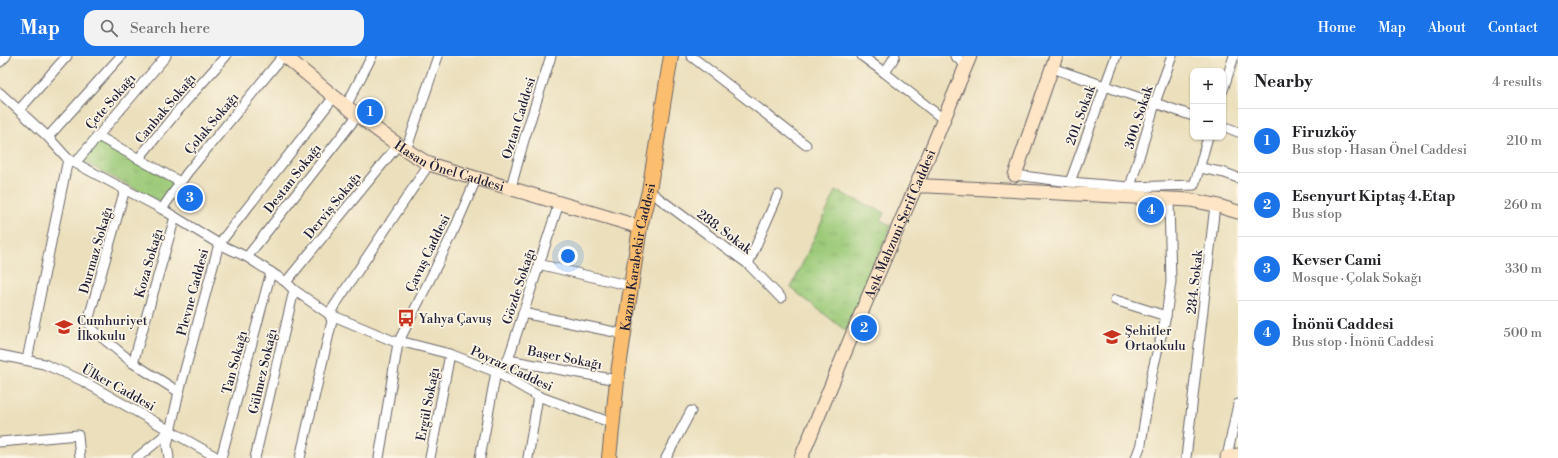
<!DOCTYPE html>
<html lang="en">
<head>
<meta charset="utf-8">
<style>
  body { margin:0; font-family:"Libre Bodoni",serif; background:#f2f2f2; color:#202124 }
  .controls { position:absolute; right:12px; top:12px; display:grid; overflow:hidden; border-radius:8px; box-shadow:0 1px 3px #0004 }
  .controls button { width:36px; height:36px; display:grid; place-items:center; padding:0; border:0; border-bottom:1px solid #e0e0e0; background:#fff; color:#202124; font:20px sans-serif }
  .you { position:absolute; left:568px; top:200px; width:14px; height:14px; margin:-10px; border:3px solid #fff; border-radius:50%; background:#1a73e8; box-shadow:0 0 0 6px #1a73e833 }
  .badge { display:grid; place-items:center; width:26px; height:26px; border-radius:50%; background:#1a73e8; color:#fff; font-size:13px; font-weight:700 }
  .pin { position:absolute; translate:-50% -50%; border:2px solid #fff; box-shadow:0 1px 4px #0006 }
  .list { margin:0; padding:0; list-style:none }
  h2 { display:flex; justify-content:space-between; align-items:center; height:52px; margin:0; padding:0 16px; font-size:17px }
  h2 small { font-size:13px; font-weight:400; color:#757577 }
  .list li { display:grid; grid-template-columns:26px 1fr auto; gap:12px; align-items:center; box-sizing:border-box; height:64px; padding:0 16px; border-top:1px solid #e0e0e0 }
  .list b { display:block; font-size:15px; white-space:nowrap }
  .list p { margin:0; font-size:13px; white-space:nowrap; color:#757577 }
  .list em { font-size:13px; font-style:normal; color:#757577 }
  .icon { flex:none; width:22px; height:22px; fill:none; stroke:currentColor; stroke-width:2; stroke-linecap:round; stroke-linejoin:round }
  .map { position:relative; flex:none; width:1238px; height:402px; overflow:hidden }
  header { display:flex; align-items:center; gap:24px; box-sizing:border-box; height:56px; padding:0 20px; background:#1a73e8; color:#fff }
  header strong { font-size:19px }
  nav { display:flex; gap:22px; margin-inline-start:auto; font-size:14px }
  .search { width:280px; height:36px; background:#f2f2f2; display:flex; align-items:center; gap:10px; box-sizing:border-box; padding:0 14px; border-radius:12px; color:#757577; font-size:15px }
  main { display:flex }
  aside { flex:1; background:#fff }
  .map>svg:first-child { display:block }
  .park { fill:url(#park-tufts); stroke:#5f765a }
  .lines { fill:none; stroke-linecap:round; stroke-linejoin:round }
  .street-casing { stroke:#686468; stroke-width:11 }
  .secondary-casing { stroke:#686468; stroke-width:15 }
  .primary-casing { stroke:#686468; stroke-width:16 }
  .street { stroke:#fff; stroke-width:9 }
  .secondary { stroke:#fde5c5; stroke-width:13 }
  .primary { stroke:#fbbd6e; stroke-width:14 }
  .labels { text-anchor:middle; stroke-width:3.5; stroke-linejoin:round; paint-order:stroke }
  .street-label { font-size:13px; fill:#22223b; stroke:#fcf5e5 }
  .poi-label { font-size:13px; fill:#22223b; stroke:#fcf5e5; text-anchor:start }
</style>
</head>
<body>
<header>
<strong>Map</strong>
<div class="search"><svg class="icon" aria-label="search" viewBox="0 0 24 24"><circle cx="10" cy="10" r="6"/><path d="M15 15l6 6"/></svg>Search here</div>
<nav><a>Home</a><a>Map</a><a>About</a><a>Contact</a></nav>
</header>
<main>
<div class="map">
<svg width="1238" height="402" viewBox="0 0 1238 402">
  <defs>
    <pattern id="park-tufts" width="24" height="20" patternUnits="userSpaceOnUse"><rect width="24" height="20" fill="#9cca79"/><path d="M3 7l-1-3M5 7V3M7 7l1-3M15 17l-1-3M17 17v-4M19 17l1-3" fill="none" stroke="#86ad6a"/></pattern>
  </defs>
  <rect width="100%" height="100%" fill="#fcf5e5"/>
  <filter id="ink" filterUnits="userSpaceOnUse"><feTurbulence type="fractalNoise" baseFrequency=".025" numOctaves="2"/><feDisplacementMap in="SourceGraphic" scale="8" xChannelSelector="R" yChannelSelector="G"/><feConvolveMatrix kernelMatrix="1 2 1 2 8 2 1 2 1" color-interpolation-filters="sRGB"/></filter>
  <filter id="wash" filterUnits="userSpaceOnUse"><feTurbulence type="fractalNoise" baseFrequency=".012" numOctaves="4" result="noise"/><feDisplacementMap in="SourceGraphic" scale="16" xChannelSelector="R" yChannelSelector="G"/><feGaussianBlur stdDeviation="0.9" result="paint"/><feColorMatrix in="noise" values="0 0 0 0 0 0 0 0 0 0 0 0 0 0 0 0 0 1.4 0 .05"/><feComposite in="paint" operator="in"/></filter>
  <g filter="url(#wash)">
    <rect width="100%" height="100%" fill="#ebdfbc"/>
    <g class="park">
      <polygon points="98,84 176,127 162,147 82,105"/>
      <polygon points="836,135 885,157 881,164 891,170 846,275 791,232"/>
    </g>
  </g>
  <g filter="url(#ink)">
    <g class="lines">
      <g class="street-casing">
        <g id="street">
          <polyline points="691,0 806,89"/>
          <polyline points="862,0 885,17 895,0"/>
          <polyline points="955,0 966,9"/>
          <polyline points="0,6 6,0"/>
          <polyline points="1052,12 1193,60"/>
          <polyline points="885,17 943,63"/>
          <polyline points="1223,34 1234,0"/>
          <polyline points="0,37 48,81 68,103 75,107 162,153 219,188 247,201 286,226 294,234 329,258 398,287"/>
          <polyline points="346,50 372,0"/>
          <polyline points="19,54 67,0"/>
          <polyline points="1223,70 1238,76"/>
          <polyline points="98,80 180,126"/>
          <polyline points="48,81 121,0"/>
          <polyline points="406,94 438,0"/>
          <polyline points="139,102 186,45 226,0"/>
          <polyline points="75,107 166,0"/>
          <polyline points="1201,112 1225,117 1238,122"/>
          <path d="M 1015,119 L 1070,126 L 1130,131 L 1194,129 C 1200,113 1203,97 1208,81"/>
          <polyline points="1070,126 1116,0"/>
          <polyline points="511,131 524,84 551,0"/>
          <polyline points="1130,131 1157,41 1172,0"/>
          <polyline points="125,133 88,265 93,274 133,307 179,336"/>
          <polyline points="649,135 748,208 781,242"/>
          <polyline points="162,153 187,117 283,0"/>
          <polyline points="247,201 358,59"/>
          <polyline points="538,208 631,230"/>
          <polyline points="748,208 778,139"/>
          <polyline points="286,226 398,89"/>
          <polyline points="1115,244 1166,260"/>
          <polyline points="523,257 624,278"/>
          <polyline points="399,285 450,298 496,316 538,340 612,367"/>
          <polyline points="0,299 44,308 81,324 218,402"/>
          <polyline points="27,304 68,103"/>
          <polyline points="508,304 617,324"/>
          <polyline points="133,307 175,161"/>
          <polyline points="0,386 78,379 80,402"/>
          <polyline points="1227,401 1238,348"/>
          <polyline points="137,402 170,375"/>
          <polyline points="169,402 167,389 179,336 219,188 334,41"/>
          <polyline points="221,402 271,216"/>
          <polyline points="255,402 294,234"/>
          <polyline points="300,402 332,265 329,258 429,108"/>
          <polyline points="379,402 398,287 451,181 477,121"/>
          <polyline points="430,402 450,298"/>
          <polyline points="480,402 496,316 508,304 559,147"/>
          <polyline points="528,402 538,340"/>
          <polyline points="666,402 691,355"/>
          <polyline points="1136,402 1141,388 1152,317 1166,260 1171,226 1169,144"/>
          <polyline points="1186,402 1215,149"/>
        </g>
      </g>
      <g class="secondary-casing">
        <g id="secondary">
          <path id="s1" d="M 285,0 C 331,38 377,78 429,108 L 640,171"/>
          <polyline points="1015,119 1056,0"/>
          <polyline points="916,130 929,130 1190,144 1215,149 1238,156"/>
          <path id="s2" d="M 801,402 L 865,248 L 916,130 L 970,0"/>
          <polyline points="1227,402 1227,401 1238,399"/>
        </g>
      </g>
      <g class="primary-casing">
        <g id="primary">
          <path id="s3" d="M 609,402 L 617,324 L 640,171 L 649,135 L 671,0"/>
        </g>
      </g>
      <use href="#street" class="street"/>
      <use href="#secondary" class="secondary"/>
      <use href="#primary" class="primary"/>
    </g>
  </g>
  <defs>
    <g id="bus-bare" transform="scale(1.38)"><path d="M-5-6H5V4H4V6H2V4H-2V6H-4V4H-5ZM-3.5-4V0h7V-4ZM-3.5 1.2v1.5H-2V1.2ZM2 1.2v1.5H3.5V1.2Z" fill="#c8321e" stroke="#fcf5e5" stroke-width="2.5" paint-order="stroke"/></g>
    <g id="school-bare" transform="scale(1.38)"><path d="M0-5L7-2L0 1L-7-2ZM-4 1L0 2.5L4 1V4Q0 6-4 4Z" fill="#c8321e" stroke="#fcf5e5" stroke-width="2.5" paint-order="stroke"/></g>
  </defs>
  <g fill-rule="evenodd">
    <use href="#bus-bare" x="406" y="262"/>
    <use href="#school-bare" x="64" y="271"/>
    <use href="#school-bare" x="1112" y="281"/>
  </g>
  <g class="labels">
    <g class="street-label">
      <text transform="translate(110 45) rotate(-49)" y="5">Çete Sokağı</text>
      <text transform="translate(165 52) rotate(-50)" y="5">Canbak Sokağı</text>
      <text transform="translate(1080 59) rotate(-70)" y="5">201. Sokak</text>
      <text transform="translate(1138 61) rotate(-72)" y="5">300. Sokak</text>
      <text transform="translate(518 62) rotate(-73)" y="5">Oztan Caddesi</text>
      <text transform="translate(211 67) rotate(-50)" y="5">Çolak Sokağı</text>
      <text dy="5" stroke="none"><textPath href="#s1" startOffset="200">Hasan Önel Caddesi</textPath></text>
      <text transform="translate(292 122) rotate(-52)" y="5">Destan Sokağı</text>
      <text transform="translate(332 149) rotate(-51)" y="5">Derviş Sokağı</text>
      <text dy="5" stroke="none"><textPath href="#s2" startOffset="254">Aşık Mahzuni Şerif Caddesi</textPath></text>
      <text transform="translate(725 175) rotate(37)" y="5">288. Sokak</text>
      <text transform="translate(95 194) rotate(-74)" y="5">Durmaz Sokağı</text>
      <text transform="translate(427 197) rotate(-64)" y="5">Çavuş Caddesi</text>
      <text dy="5" stroke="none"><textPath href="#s3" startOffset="203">Kazım Karabekir Caddesi</textPath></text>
      <text transform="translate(148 207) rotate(-74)" y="5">Koza Sokağı</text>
      <text transform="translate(1194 226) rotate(-84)" y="5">284. Sokak</text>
      <text transform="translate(518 230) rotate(-72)" y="5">Gözde Sokağı</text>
      <text transform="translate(192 236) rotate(-75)" y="5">Plevne Caddesi</text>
      <text transform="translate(565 301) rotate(11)" y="5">Başer Sokağı</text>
      <text transform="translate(234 306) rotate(-75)" y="5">Tan Sokağı</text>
      <text transform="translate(512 312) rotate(25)" y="5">Poyraz Caddesi</text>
      <text transform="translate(262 315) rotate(-77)" y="5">Gülmez Sokağı</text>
      <text transform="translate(119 331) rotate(29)" y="5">Ülker Caddesi</text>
      <text transform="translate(427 348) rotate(-79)" y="5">Ergül Sokağı</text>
    </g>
    <g class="poi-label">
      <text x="419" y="267">Yahya Çavuş</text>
      <text x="77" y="269">Cumhuriyet<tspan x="77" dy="15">İlkokulu</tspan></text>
      <text x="1125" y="279">Şehitler<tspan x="1125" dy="15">Ortaokulu</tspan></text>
    </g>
  </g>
</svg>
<div class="controls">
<button>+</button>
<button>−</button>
</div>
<div class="you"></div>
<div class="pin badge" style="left:370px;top:56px">1</div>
<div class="pin badge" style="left:864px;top:272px">2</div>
<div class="pin badge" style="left:190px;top:142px">3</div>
<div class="pin badge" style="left:1151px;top:154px">4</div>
</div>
<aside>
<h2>Nearby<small>4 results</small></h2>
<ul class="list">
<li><span class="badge">1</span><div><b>Firuzköy</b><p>Bus stop · Hasan Önel Caddesi</p></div><em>210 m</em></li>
<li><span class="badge">2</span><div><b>Esenyurt Kiptaş 4.Etap</b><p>Bus stop</p></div><em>260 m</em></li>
<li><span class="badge">3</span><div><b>Kevser Cami</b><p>Mosque · Çolak Sokağı</p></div><em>330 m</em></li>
<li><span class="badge">4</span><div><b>İnönü Caddesi</b><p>Bus stop · İnönü Caddesi</p></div><em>500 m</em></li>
</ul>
</aside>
</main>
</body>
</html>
